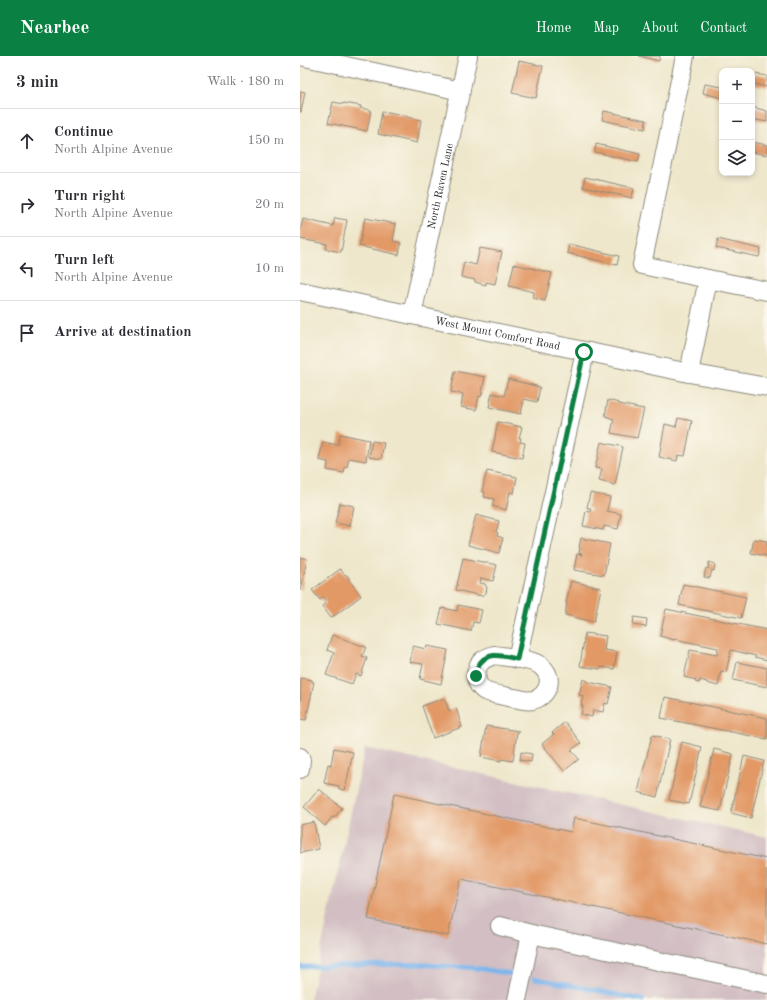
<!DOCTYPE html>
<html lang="en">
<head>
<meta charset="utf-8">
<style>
  body { margin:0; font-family:"Old Standard TT",serif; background:#f7f7f7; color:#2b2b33 }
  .controls { position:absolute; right:12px; top:12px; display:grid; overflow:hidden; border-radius:8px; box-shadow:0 2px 6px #0003 }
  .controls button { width:36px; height:36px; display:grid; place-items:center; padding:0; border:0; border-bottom:1px solid #e1e1e2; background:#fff; color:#2b2b33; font:20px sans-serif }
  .stop { position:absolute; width:12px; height:12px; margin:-9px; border:3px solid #0b8043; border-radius:50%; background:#fff }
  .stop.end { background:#0b8043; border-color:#fff; box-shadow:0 1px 4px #0008 }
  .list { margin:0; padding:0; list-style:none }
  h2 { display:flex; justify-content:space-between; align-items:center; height:52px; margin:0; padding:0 16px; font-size:17px }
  h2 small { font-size:13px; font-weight:400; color:#7c7c81 }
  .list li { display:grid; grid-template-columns:26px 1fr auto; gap:12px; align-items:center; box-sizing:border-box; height:64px; padding:0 16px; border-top:1px solid #e1e1e2 }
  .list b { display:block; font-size:15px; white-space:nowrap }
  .list p { margin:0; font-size:13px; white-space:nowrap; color:#7c7c81 }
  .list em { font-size:13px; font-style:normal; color:#7c7c81 }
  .icon { flex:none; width:22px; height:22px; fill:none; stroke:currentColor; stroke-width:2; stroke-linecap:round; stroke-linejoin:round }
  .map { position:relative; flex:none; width:467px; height:944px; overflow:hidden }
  header { display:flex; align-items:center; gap:24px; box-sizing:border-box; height:56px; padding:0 20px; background:#0b8043; color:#fff }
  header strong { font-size:19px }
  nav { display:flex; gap:22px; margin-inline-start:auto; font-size:14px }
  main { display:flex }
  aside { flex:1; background:#fff }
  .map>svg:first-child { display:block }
  .industrial { fill:#d2bec3 }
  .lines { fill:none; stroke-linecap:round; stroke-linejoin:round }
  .stream { stroke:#7cb5ed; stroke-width:4.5 }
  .building { fill:#e29966 }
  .minor-casing { stroke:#8c897b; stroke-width:20 }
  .minor { stroke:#fff; stroke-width:18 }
  .route { stroke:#0b8043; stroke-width:5 }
  .labels { text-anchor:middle; stroke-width:3; stroke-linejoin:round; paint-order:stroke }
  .street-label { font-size:11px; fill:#2b2b2b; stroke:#fbf7ec }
</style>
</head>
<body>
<header>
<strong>Nearbee</strong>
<nav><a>Home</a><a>Map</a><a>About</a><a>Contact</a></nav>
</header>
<main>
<aside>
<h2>3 min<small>Walk · 180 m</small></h2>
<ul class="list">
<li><svg class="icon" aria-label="ahead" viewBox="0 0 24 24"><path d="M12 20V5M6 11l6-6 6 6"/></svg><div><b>Continue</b><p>North Alpine Avenue</p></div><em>150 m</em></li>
<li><svg class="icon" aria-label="right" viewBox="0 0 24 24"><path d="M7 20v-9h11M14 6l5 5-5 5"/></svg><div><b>Turn right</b><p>North Alpine Avenue</p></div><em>20 m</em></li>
<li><svg class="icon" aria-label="left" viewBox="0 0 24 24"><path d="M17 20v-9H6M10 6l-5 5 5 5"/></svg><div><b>Turn left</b><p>North Alpine Avenue</p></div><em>10 m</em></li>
<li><svg class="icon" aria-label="arrive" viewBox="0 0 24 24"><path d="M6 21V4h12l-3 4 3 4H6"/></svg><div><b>Arrive at destination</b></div></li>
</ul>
</aside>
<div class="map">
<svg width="467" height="944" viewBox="0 0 467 944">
  <rect width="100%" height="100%" fill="#fbf7ec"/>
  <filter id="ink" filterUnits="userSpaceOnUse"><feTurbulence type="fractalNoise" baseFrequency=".025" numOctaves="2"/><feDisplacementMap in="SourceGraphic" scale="8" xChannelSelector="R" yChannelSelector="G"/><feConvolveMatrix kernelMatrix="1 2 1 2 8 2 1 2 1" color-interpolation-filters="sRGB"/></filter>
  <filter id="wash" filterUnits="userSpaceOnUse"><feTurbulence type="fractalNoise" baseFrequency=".012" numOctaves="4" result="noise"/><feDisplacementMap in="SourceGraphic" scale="16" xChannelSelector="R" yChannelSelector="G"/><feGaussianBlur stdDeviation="0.9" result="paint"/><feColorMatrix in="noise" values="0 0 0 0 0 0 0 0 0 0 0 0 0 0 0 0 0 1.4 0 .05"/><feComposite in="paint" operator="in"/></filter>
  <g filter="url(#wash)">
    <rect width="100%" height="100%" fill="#eee7cb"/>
    <polygon class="industrial" points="65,692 467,781 467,944 10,944"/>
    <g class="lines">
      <g class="stream">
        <polyline points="0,911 115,908 175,912 212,918"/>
        <polyline points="234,922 343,944"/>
      </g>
    </g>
    <g id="blocks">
      <g class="building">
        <polygon points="339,0 360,0 359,5"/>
        <polygon points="219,5 243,10 236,42 212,37"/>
        <polygon points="456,18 467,20 467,31 454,28"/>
        <polygon points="405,28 422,31 422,42 403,37"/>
        <polygon points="0,35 5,36 1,56 0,56"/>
        <polygon points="33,46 44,48 44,47 61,50 60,52 71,54 67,75 28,67"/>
        <polygon points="452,51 467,55 467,66 452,63"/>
        <polygon points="304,55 346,64 345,73 302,64"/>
        <polygon points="82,56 88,57 88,56 107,60 107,61 121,64 117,87 78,78"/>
        <polygon points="452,86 467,89 467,99 452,96"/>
        <polygon points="296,88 340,98 338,106 295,96"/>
        <polygon points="285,121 334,132 332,142 283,131"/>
        <polygon points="35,162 47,164 41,196 26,193 27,188 0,183 0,176 3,163 33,170"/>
        <polygon points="65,162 96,168 93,185 101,187 99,199 59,190"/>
        <polygon points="418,183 461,193 459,201 416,192"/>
        <polygon points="269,188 319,200 317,209 267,197"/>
        <polygon points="180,192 202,196 195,228 186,226 186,229 175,226 175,224 161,221 164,206 176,209"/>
        <polygon points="214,208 252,217 245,245 233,242 234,236 209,230"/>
        <polygon points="155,315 185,321 181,341 179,340 176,354 161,351 163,338 151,336"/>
        <polygon points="208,323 240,331 237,346 224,343 221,358 189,351 192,337 204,340"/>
        <polygon points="308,344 319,347 319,348 344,353 337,382 311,377 314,363 305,360"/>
        <polygon points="378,362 392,365 385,400 378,399 377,405 359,401 365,368 376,371"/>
        <polygon points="198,366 222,371 219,382 221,382 220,386 225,387 222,402 192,396"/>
        <polygon points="40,378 69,384 66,405 49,402 47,411 45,411 44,417 27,414 28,406 19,404 23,386 38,389"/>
        <polygon points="72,385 84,387 81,403 69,401"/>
        <polygon points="301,386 323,391 315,429 299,425 302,413 295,412"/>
        <polygon points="187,415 217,421 214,437 210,436 206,454 192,450 194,443 184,441 185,436 182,435"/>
        <polygon points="290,437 310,441 307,455 321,458 318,473 304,470 303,474 283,470 286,455 290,456 291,452 287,452"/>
        <polygon points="40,447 54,450 50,470 35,467"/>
        <polygon points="176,459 199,465 196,476 198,477 197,480 203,482 199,497 168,489"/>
        <polygon points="281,482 310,488 304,519 274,514 277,498 282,499 282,498 279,497 280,491 279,491"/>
        <polygon points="454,483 467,485 467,500 451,497"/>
        <polygon points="0,501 7,503 1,534 0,534"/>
        <polygon points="163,502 197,509 193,525 181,522 180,527 185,528 187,532 186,537 182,540 156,534"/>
        <polygon points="409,506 415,508 414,515 412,514 410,522 404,521 406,512 408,513"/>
        <polygon points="40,513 45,519 47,519 49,522 49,524 61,540 31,562 22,550 26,548 23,544 26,542 24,541 20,544 12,534"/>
        <polygon points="271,525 301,532 294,566 265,559 267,547 266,547"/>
        <polygon points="383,528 446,541 441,562 379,549"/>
        <polygon points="158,549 182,554 179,567 173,566 171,575 138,568 142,552 157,555"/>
        <polygon points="366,553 467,574 467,604 455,601 456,600 431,594 426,616 421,615 418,630 407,627 407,626 400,624 399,627 395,626 396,624 384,621 390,594 417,599 418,592 374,583 374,584 360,580"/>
        <polygon points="334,561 347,563 346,571 333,569"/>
        <polygon points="285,577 306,580 304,594 317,596 314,613 301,611 300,613 280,610"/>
        <polygon points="32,579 66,591 62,600 67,602 61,620 56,618 52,628 26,619 34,597 27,594"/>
        <polygon points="113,590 126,593 127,590 148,594 141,628 120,623 123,608 110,606"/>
        <polygon points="437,606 467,612 467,631 433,624"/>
        <polygon points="1,622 12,624 12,626 14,626 6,664 0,663"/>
        <polygon points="283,623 288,625 288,626 312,631 308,648 305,647 303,656 293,654 292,661 281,658 283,650 281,649 283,640 279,639"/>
        <polygon points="365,641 467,662 467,683 361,662"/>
        <polygon points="144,642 149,655 156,652 162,671 133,682 122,650"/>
        <polygon points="265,666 281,687 271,694 279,703 264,715 242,688 254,678 252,677"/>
        <polygon points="186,670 219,675 219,677 217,676 213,705 201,703 201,705 181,701"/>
        <polygon points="352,679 370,683 357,741 338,736"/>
        <polygon points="382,686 402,691 389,748 369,744"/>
        <polygon points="34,692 53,696 45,734 39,733 39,730 24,727 28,708 31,709"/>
        <polygon points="414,693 433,698 420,755 400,751"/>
        <polygon points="221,696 232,698 231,706 220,704"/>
        <polygon points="444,700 464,705 451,762 431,757"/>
        <polygon points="19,733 42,752 34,762 32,761 25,770 11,758 11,757 4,751"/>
        <polygon points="94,738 271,776 274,762 467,803 467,888 161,823 148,880 68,863"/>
        <polygon points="14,766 19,793 0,797 0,769"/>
      </g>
    </g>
  </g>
  <g filter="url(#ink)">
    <use href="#blocks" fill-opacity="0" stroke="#8c897b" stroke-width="1"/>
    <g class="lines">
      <g class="minor-casing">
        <g id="minor">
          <polyline points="0,0 161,35"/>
          <polyline points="385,0 342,209 408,223"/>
          <path id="s1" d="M 0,235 L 112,259 L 389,317 L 467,331"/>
          <path id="s2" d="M 112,259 L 168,0"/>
          <polyline points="389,317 408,223 467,235"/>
          <path d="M 194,599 C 206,601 234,603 242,611 C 258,625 243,648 224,644 C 216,642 189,638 185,635 C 177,630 175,622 177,614 C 179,604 186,602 194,599 Z"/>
          <polyline points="217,603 285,296"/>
          <polyline points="0,701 1,704 0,713"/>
          <polyline points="200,870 231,878 467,928"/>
          <polyline points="217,944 231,878"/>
        </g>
      </g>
      <use href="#minor" class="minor"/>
    </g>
  </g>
  <g class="lines" filter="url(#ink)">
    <path class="route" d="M 176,620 C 176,617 177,614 178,611 C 185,594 204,600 217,603 L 284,296"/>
  </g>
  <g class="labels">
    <g class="street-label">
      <text dy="4" stroke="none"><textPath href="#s2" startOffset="132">North Raven Lane</textPath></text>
      <text dy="4" stroke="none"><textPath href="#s1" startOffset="202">West Mount Comfort Road</textPath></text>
    </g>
  </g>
</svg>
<div class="controls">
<button>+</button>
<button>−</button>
<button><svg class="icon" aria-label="layers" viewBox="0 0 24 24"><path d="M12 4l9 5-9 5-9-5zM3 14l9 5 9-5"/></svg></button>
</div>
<div class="stop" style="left:284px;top:296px"></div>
<div class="stop end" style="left:176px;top:620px"></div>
</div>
</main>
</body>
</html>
